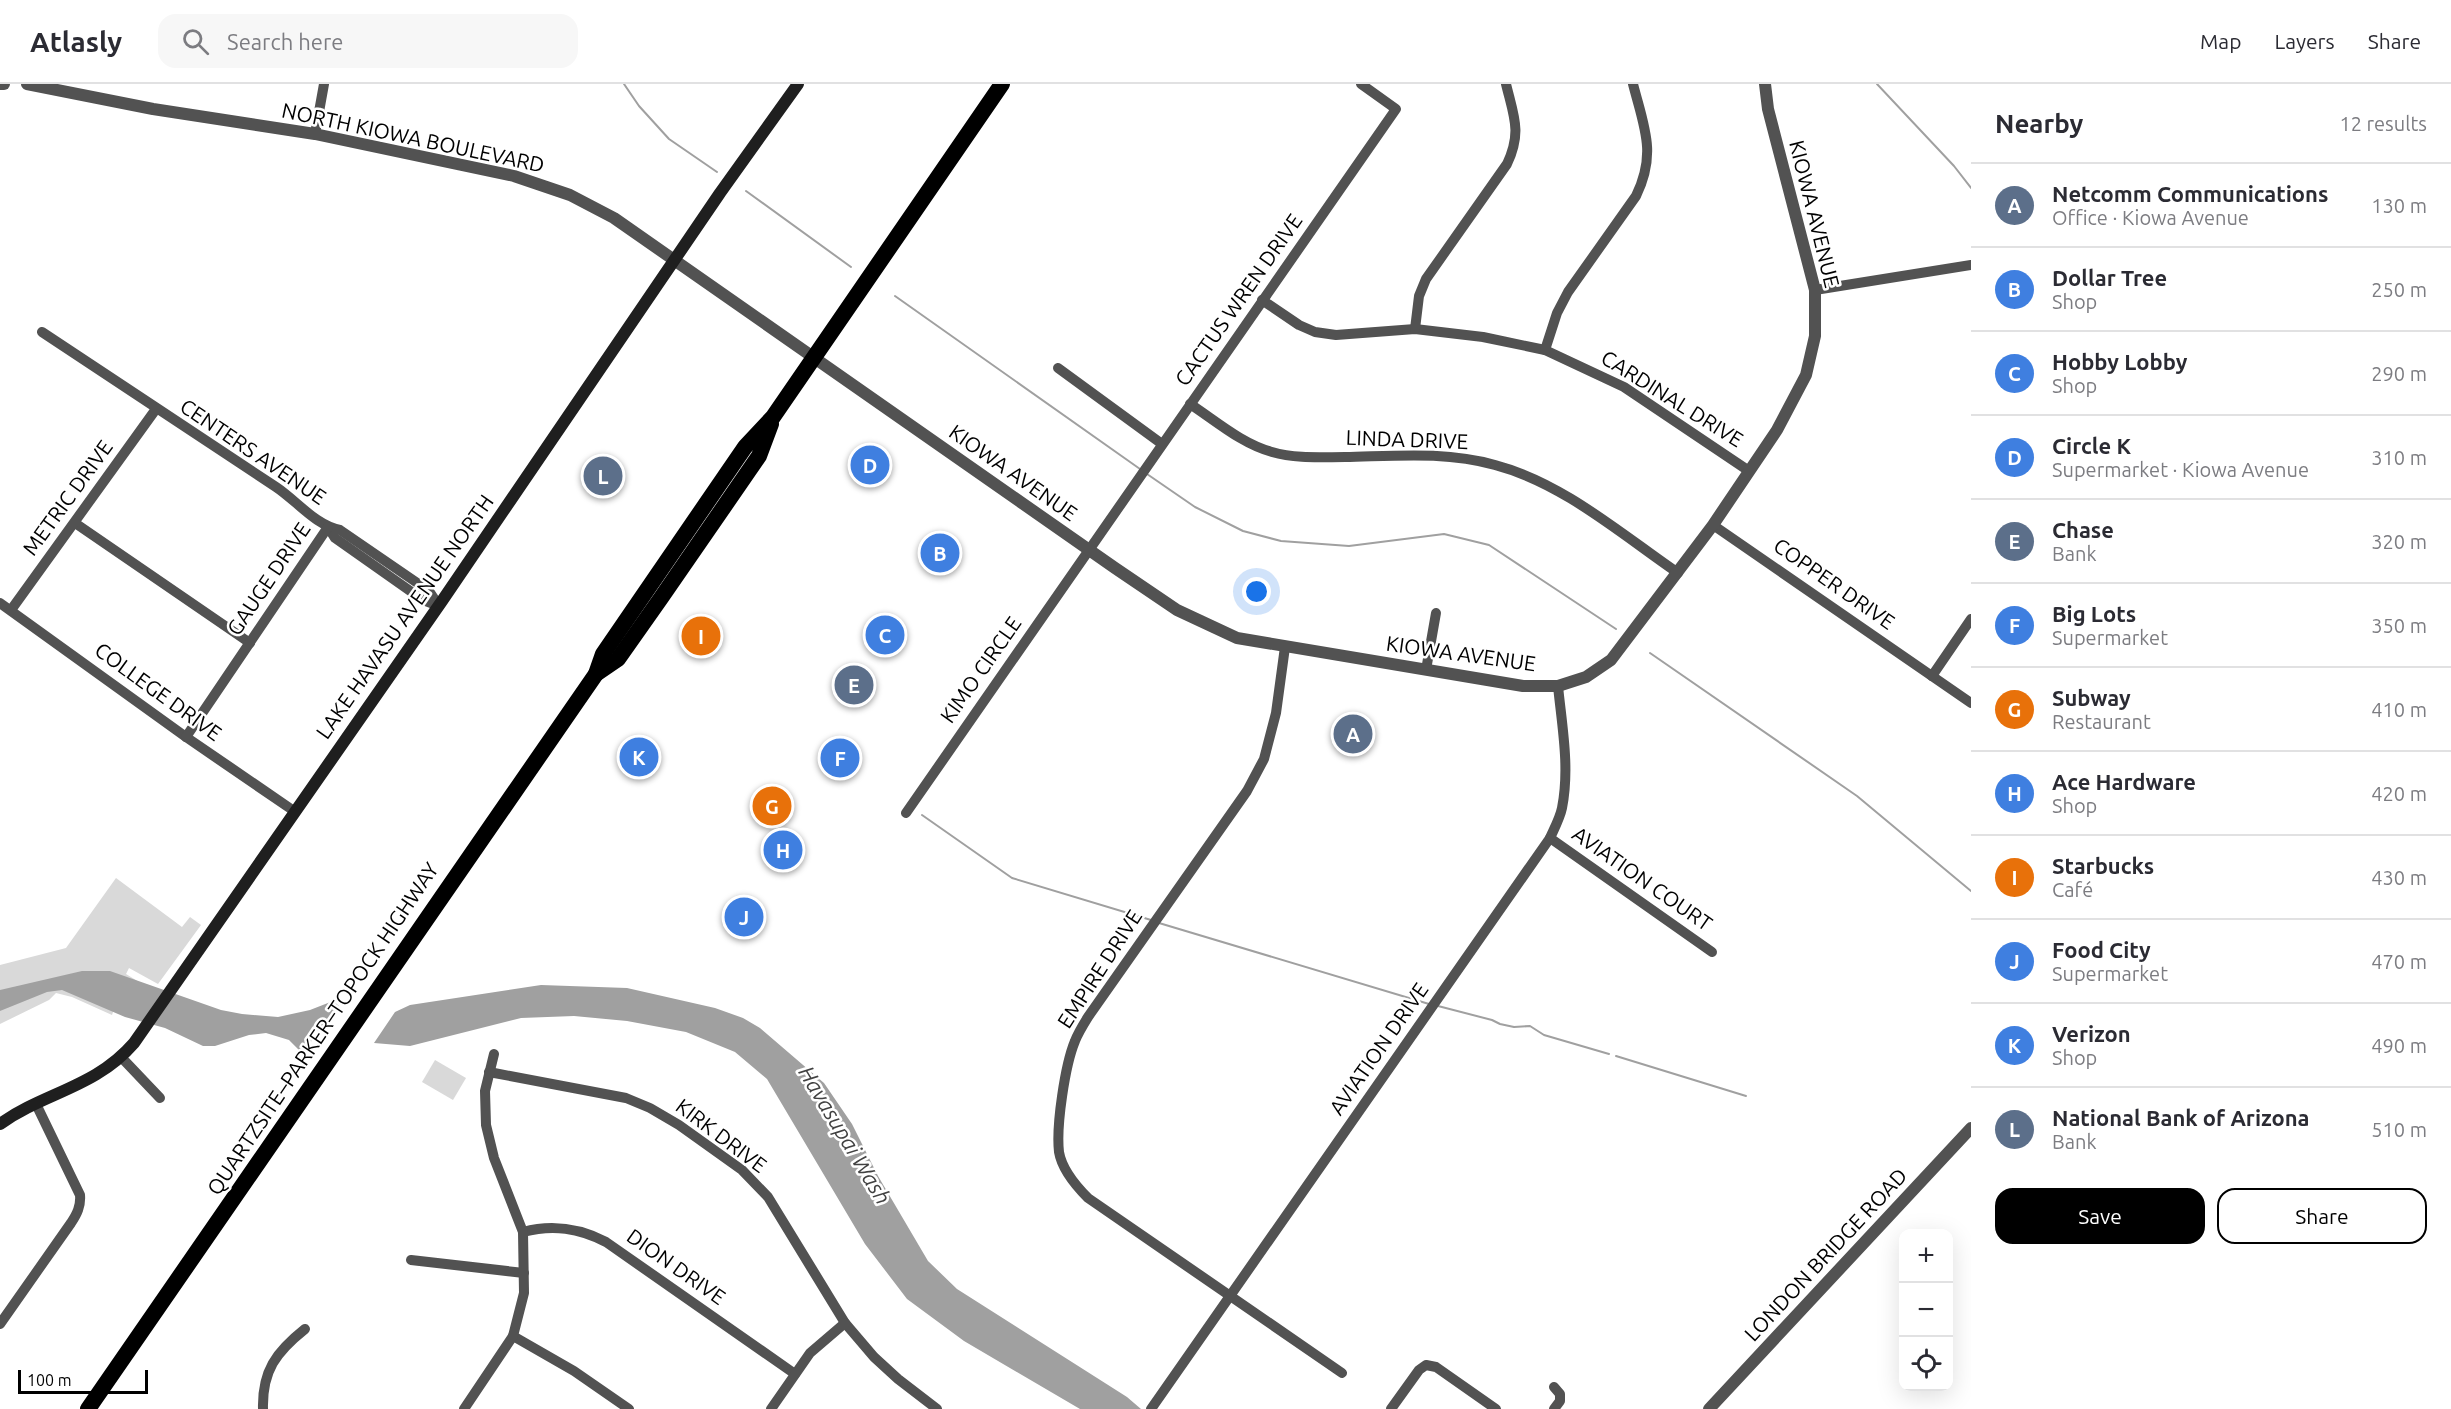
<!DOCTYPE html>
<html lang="en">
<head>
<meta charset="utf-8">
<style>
  body { margin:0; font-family:Ubuntu,sans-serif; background:#f7f7f7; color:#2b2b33 }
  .controls { position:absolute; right:18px; bottom:18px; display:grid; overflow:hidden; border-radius:12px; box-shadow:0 6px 24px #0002 }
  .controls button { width:54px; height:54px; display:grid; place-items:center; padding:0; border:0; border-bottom:2px solid #e1e1e2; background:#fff; color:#2b2b33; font:30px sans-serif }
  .scale { position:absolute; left:18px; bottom:15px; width:130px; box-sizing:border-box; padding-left:6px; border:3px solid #000; border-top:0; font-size:16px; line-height:21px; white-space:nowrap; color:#000; -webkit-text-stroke:4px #fff; paint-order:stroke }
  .you { position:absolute; left:1257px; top:508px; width:21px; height:21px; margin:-15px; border:4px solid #fff; border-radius:50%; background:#1a73e8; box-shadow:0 0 0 9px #1a73e833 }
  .badge { display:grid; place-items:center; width:39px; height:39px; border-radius:50%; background:#000; color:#fff; font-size:20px; font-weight:700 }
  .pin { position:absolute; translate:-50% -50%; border:3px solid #fff; box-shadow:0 2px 6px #0006 }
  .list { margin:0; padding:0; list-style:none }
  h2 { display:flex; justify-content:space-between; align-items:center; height:78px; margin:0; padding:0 24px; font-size:26px }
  h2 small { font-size:20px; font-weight:400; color:#7c7c81 }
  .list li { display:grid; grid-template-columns:39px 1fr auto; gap:18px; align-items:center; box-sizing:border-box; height:84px; padding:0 24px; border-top:2px solid #e1e1e2 }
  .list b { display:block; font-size:22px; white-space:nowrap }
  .list p { margin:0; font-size:20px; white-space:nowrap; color:#7c7c81 }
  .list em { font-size:20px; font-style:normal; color:#7c7c81 }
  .actions { display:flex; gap:12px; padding:18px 24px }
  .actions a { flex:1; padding:14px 0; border:2px solid #000; border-radius:18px; text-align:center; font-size:21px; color:#000 }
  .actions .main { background:#000; color:#fff }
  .icon { flex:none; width:33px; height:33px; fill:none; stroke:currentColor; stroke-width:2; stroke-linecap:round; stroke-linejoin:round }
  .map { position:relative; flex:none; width:1971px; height:1325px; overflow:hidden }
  header { display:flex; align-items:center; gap:36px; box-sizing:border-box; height:84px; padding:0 30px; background:#fff; border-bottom:2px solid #e1e1e2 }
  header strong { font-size:28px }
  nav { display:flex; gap:33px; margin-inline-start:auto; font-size:21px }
  .search { width:420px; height:54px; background:#f7f7f7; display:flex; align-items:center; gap:15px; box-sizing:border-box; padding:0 21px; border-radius:18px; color:#7c7c81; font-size:22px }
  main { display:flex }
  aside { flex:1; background:#fff }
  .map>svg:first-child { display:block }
  .green { fill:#d9d9d9 }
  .water { fill:#a0a0a0 }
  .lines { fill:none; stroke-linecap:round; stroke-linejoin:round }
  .stream { stroke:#a0a0a0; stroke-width:2 }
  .minor { stroke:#525252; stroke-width:10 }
  .tertiary { stroke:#525252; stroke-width:12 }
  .secondary { stroke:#1f1f1f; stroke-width:12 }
  .trunk { stroke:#000; stroke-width:16 }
  .labels { text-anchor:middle; stroke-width:5; stroke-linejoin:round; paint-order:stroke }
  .street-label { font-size:21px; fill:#000; stroke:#fff }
  .water-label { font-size:22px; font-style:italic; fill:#414141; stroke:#fff }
</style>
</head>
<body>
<header>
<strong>Atlasly</strong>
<div class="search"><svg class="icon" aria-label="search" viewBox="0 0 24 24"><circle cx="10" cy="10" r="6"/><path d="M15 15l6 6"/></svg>Search here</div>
<nav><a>Map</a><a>Layers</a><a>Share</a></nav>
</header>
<main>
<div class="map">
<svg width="1971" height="1325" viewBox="0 0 1971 1325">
  <rect width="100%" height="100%" fill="#fff"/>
  <g class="green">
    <polygon points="116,794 182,843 190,833 201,841 158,900 129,884 126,890 144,901 116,919 112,931 72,913 56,909 49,916 0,940 0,881 66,864"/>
    <polygon points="435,976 466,994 453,1016 422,998"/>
  </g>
  <g class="water">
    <polygon points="82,887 110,887 221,926 242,930 278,933 310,926 333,917 339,922 302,969 289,956 266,949 249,951 215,962 203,962 165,944 125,933 62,906 47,908 0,927 0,906"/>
    <polygon points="541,901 627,904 715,924 743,934 760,944 824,999 852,1040 878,1092 928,1177 957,1205 1127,1313 1141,1325 1080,1325 964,1257 907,1215 865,1160 767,995 735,968 686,948 627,937 574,932 521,934 410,962 374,959 395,928 410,921"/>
  </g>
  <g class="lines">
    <g class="stream">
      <polyline points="624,0 639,22 669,55 717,88"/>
      <polyline points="1877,0 1954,82 1971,104"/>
      <polyline points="746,107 851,183"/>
      <polyline points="895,212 1140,385"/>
      <polyline points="1147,390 1195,423 1243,447 1281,457 1349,462 1444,450 1489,461 1616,545"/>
      <polyline points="1650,569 1857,712 1971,807"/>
      <polyline points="922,731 1012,794 1151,836"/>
      <polyline points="1159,839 1429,920"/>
      <polyline points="1438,922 1492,936 1500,940 1514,943 1530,942 1544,951 1609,970"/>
      <polyline points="1616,972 1746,1012"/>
    </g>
    <g class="minor">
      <polyline points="315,50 324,0"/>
      <polyline points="1815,206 1971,181"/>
      <polyline points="1262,216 1299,241 1315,248 1336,251 1415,245 1483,253 1545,266 1624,303 1749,387"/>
      <path d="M 1415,245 L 1419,212 L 1426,195 L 1507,80 C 1522,48 1514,33 1506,0"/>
      <path d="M 42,248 C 120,300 198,351 276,403 C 297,417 315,441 340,446 L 429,507 L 439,522"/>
      <path d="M 1545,266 L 1557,229 L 1568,208 L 1636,112 C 1657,69 1644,43 1633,0"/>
      <polyline points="1058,284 1162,360"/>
      <path d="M 1190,320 C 1216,337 1242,360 1272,368 C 1296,375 1321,373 1345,373 C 1395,372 1446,367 1495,381 C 1563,399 1621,450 1678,489"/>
      <polyline points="75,439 250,559"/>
      <polyline points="1713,441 1971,619"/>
      <polyline points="328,443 335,454 423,516 439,522"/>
      <polyline points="0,519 186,653 294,727"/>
      <polyline points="11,526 156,325"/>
      <path d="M 1285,563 L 1276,629 L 1264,675 L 1247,707 L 1088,933 C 1083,941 1078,949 1075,957 C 1065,981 1056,1042 1059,1068 C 1062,1086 1076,1102 1088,1114 L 1342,1289"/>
      <polyline points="1426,586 1436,529"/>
      <polyline points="1932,592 1971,535"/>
      <polyline points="186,653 328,443"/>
      <polyline points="906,729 1396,25 1361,0"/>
      <polyline points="1550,754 1712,868"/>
      <polyline points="121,973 160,1014"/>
      <polyline points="489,988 626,1014 650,1024 679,1041 742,1086 768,1113 845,1239 874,1273 898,1295 937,1325"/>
      <path d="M 523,1148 C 553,1140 579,1144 606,1158 L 795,1290"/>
      <polyline points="411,1176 524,1189"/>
      <path d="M 0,1240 L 71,1139 C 77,1130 81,1122 80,1111 L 36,1020"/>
      <polyline points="513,1252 574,1287 629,1325"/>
      <polyline points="1554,1303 1560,1310 1560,1317 1554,1325"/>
      <path d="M 263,1325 C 262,1287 276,1268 305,1245"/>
      <polyline points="464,1325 513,1252 524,1209 523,1148 494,1074 486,1041 485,1007 494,970"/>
      <polyline points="771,1325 810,1269 845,1239"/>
      <path d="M 1151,1325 L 1550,754 C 1554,745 1560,734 1562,724 C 1570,684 1562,642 1558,602"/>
      <polyline points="1391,1325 1419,1286 1426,1281 1436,1283 1496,1325"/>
    </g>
    <g class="tertiary">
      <polyline points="0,0 4,0"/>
      <polyline points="27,0 153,25 315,50 514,92 570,111 614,134 1115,484 1177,526 1237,554 1523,602 1558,602 1586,593 1611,576 1713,441 1777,346 1806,291 1815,252 1815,206 1768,25 1765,0"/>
      <polyline points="1709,1325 1971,1044"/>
    </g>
    <path class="secondary" d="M 0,1040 C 45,1008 95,1004 134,959 L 442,517 L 720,109 L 798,0"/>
    <g class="trunk">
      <polyline points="596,590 618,575 661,514 759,372 771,340"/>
      <polyline points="88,1325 596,590 603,570 745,363 773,333 1002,0"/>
    </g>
  </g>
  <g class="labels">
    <g class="street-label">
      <text transform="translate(413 54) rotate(12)" y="7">NORTH KIOWA BOULEVARD</text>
      <text transform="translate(1814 130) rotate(76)" y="7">KIOWA AVENUE</text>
      <text transform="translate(1239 216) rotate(-55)" y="7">CACTUS WREN DRIVE</text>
      <text transform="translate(1672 315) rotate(32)" y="7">CARDINAL DRIVE</text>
      <text transform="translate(1407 356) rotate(2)" y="7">LINDA DRIVE</text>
      <text transform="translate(253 368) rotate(34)" y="7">CENTERS AVENUE</text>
      <text transform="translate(1013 389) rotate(35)" y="7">KIOWA AVENUE</text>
      <text transform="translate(68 414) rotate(-54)" y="7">METRIC DRIVE</text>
      <text transform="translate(269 495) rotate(-56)" y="7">GAUGE DRIVE</text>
      <text transform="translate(1834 500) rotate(35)" y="7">COPPER DRIVE</text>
      <text transform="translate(405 533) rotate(-55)" y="7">LAKE HAVASU AVENUE NORTH</text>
      <text transform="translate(1461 570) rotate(8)" y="7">KIOWA AVENUE</text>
      <text transform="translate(981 586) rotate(-55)" y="7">KIMO CIRCLE</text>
      <text transform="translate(158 608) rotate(36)" y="7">COLLEGE DRIVE</text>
      <text transform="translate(1642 795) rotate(35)" y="7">AVIATION COURT</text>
      <text transform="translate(1100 885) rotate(-57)" y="7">EMPIRE DRIVE</text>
      <text transform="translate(323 945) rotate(-56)" y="7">QUARTZSITE–PARKER–TOPOCK HIGHWAY</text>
      <text transform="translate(1379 965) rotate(-55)" y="7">AVIATION DRIVE</text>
      <text transform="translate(721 1052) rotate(37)" y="7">KIRK DRIVE</text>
      <text transform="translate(1826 1171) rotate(-47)" y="7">LONDON BRIDGE ROAD</text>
      <text transform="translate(676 1183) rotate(35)" y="7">DION DRIVE</text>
    </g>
    <g class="water-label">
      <text transform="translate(845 1051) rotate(59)" y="8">Havasupai Wash</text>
    </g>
  </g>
</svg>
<div class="controls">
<button>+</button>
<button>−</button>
<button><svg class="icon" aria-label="locate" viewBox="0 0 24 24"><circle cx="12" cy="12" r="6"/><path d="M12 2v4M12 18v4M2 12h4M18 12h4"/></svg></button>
</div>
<div class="scale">100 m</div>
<div class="you"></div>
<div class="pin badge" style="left:1353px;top:650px;background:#5c6f8a">A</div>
<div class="pin badge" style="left:940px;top:469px;background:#3f7fe0">B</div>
<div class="pin badge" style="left:885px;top:551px;background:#3f7fe0">C</div>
<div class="pin badge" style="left:870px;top:381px;background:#3f7fe0">D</div>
<div class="pin badge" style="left:854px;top:601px;background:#5c6f8a">E</div>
<div class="pin badge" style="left:840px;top:674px;background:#3f7fe0">F</div>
<div class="pin badge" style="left:772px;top:722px;background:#e8710a">G</div>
<div class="pin badge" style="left:783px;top:766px;background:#3f7fe0">H</div>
<div class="pin badge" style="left:701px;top:552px;background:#e8710a">I</div>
<div class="pin badge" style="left:744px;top:833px;background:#3f7fe0">J</div>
<div class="pin badge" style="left:639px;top:673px;background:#3f7fe0">K</div>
<div class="pin badge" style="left:603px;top:392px;background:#5c6f8a">L</div>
</div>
<aside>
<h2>Nearby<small>12 results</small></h2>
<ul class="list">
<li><span class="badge" style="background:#5c6f8a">A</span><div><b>Netcomm Communications</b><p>Office · Kiowa Avenue</p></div><em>130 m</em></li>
<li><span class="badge" style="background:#3f7fe0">B</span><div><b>Dollar Tree</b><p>Shop</p></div><em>250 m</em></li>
<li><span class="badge" style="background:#3f7fe0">C</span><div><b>Hobby Lobby</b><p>Shop</p></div><em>290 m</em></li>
<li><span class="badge" style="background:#3f7fe0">D</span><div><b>Circle K</b><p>Supermarket · Kiowa Avenue</p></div><em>310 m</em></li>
<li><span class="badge" style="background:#5c6f8a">E</span><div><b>Chase</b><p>Bank</p></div><em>320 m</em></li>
<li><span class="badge" style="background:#3f7fe0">F</span><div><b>Big Lots</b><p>Supermarket</p></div><em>350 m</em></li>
<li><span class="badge" style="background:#e8710a">G</span><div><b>Subway</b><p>Restaurant</p></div><em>410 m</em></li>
<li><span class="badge" style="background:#3f7fe0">H</span><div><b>Ace Hardware</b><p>Shop</p></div><em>420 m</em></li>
<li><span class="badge" style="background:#e8710a">I</span><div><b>Starbucks</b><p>Café</p></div><em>430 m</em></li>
<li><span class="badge" style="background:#3f7fe0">J</span><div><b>Food City</b><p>Supermarket</p></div><em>470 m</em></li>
<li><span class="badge" style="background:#3f7fe0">K</span><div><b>Verizon</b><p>Shop</p></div><em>490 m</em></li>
<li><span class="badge" style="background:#5c6f8a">L</span><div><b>National Bank of Arizona</b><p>Bank</p></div><em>510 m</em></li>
</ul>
<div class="actions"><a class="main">Save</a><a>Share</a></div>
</aside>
</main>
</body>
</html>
